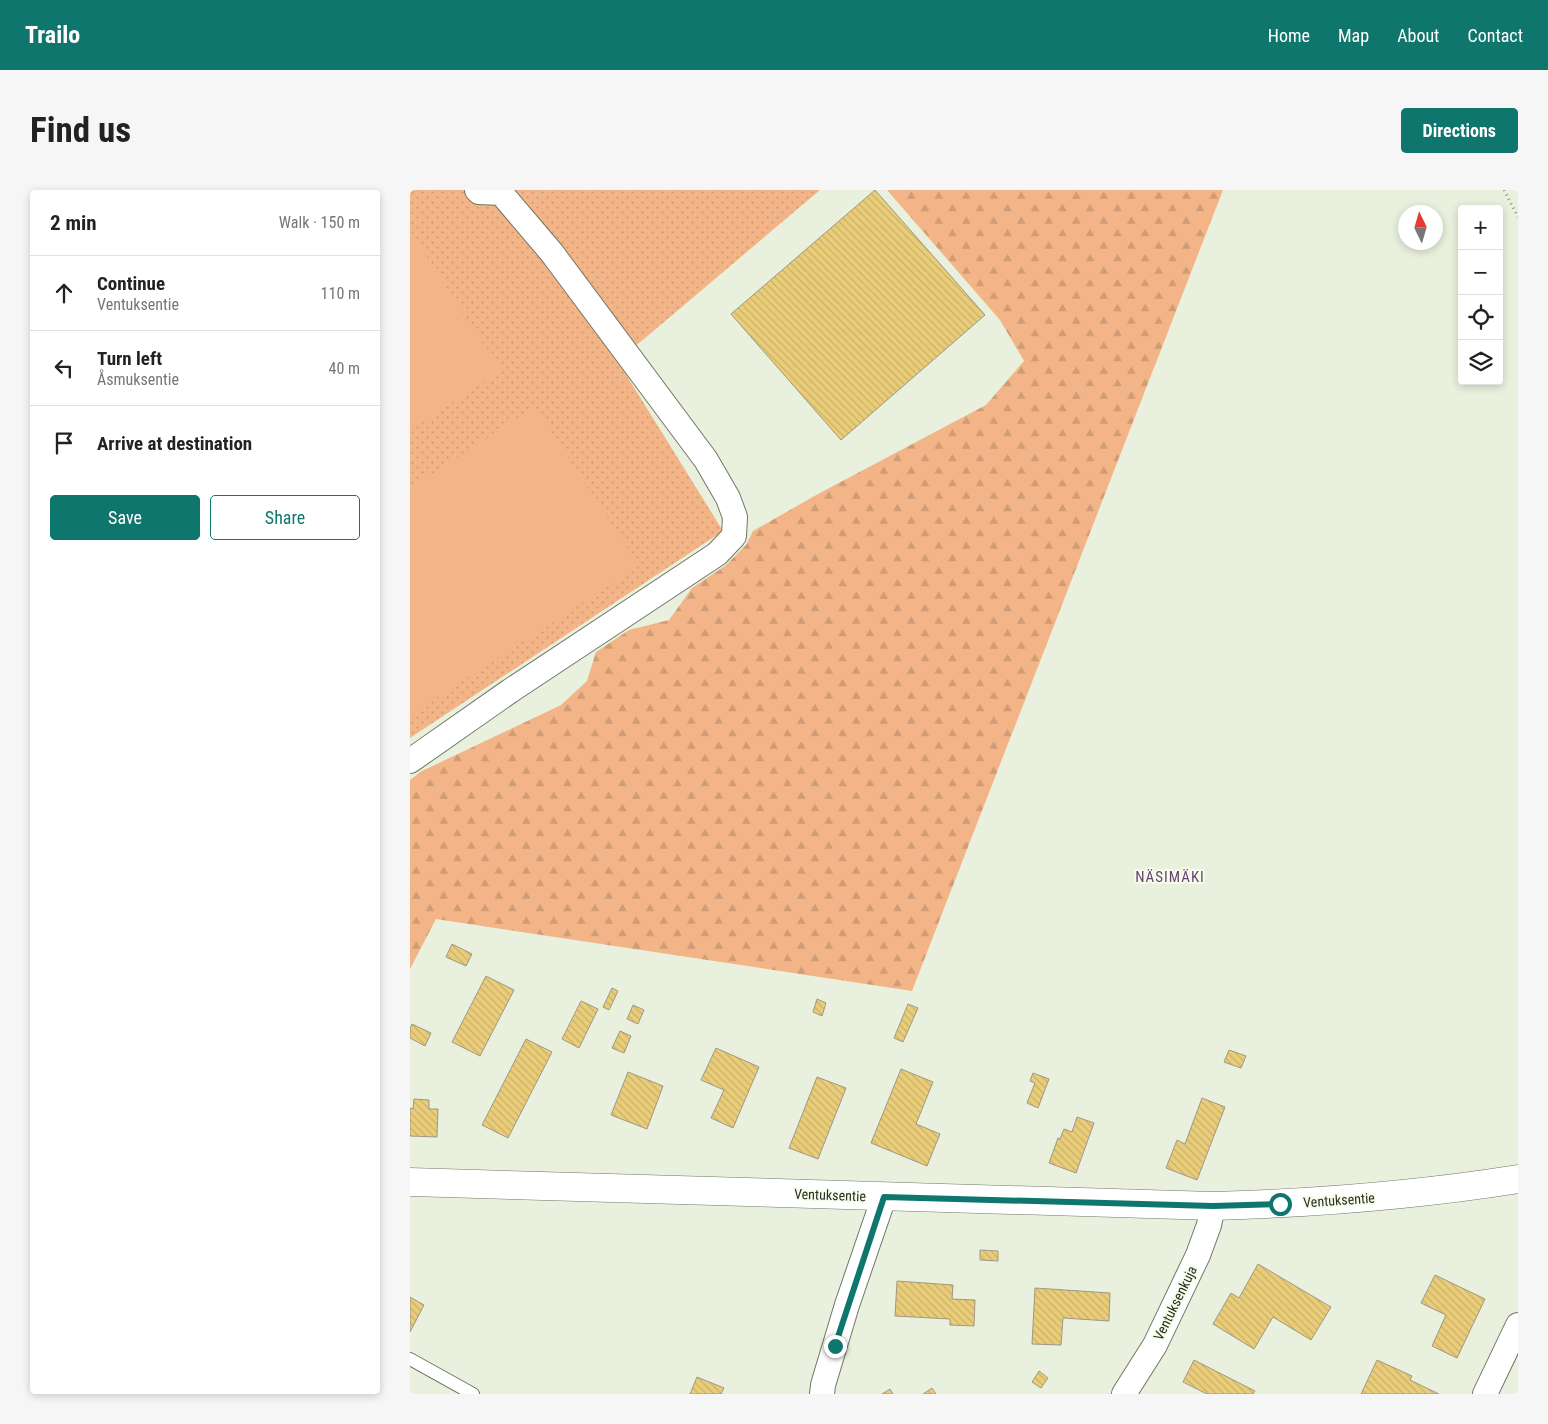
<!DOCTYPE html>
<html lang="en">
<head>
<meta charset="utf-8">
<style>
  body { margin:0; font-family:"Roboto Condensed",sans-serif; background:#f6f6f6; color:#222 }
  .controls { position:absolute; right:15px; top:15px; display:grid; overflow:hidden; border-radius:5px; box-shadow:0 2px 8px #0003 }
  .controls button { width:45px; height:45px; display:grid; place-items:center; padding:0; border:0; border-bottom:1px solid #e0e0e0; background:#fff; color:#222; font:25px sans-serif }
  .compass { position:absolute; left:988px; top:15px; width:45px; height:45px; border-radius:50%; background:#fff; box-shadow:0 2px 8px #0003; rotate:355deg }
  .stop { position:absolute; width:15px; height:15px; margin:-11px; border:4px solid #0f766e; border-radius:50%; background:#fff }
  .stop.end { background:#0f766e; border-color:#fff; box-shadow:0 1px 5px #0008 }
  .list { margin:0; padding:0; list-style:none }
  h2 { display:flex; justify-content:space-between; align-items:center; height:65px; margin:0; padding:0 20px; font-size:21px }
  h2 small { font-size:16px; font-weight:400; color:#767676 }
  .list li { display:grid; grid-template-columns:32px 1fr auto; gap:15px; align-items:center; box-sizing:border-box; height:75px; padding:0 20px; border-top:1px solid #e0e0e0 }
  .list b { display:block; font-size:19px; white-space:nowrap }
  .list p { margin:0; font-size:16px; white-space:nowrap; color:#767676 }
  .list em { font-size:16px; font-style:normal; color:#767676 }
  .actions { display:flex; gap:10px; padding:15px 20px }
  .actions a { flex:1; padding:11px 0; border:1px solid #0f766e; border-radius:5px; text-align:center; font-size:18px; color:#0f766e }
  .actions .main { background:#0f766e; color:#fff }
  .icon { flex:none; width:28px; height:28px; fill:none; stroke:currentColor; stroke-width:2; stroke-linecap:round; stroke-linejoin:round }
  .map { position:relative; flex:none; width:1108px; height:1204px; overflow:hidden; border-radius:5px }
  header { display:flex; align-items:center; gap:30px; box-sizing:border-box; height:70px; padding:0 25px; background:#0f766e; color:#fff }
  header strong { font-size:24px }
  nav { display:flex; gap:28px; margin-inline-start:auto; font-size:18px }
  .intro { display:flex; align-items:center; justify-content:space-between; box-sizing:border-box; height:120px; padding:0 30px }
  h1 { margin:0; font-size:35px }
  .button { padding:12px 22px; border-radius:5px; background:#0f766e; color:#fff; font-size:18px; font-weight:700 }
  main { display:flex; gap:30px; padding:0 30px }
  aside { flex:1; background:#fff; border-radius:5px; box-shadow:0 2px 8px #0003 }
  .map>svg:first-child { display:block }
  .grass { fill:url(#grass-dots) }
  .forest { fill:url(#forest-firs) }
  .garden { fill:#f3b587 }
  .building { fill:url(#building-back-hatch); stroke:#9e9886 }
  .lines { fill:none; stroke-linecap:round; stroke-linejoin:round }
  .service-casing { stroke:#717766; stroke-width:14 }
  .minor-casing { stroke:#717766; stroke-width:26 }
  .secondary-casing { stroke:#717766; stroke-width:29 }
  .path { stroke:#8d9285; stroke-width:3; stroke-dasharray:1 4; stroke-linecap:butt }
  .service { stroke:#fff; stroke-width:12 }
  .minor { stroke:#fff; stroke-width:24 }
  .secondary { stroke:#fff; stroke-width:28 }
  .route { stroke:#0f766e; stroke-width:6 }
  .labels { text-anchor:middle; stroke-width:4; stroke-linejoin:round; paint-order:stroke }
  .street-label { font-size:14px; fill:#2b2e27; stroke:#f6feea }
  .neighbourhood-label { font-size:15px; letter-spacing:1px; fill:#683f76; stroke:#f6feea }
</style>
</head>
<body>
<header>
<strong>Trailo</strong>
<nav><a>Home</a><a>Map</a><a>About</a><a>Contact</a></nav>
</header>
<div class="intro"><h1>Find us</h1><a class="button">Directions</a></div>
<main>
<aside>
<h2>2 min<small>Walk · 150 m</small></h2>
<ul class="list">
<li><svg class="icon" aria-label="ahead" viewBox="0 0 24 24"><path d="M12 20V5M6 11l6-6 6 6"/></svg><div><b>Continue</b><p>Ventuksentie</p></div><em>110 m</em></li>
<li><svg class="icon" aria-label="left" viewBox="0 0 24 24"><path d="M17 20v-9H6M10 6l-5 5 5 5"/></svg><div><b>Turn left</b><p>Åsmuksentie</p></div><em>40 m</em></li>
<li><svg class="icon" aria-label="arrive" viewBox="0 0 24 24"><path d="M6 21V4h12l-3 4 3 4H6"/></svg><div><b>Arrive at destination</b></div></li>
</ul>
<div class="actions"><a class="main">Save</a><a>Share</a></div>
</aside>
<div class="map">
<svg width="1108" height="1204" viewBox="0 0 1108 1204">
  <defs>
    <pattern id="grass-dots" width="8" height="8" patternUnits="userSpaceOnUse" patternTransform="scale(1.25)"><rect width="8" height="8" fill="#f3b587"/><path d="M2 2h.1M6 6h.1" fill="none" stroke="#d09c75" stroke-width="1.8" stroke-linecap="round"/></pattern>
    <pattern id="forest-firs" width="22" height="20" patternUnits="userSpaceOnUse" patternTransform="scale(1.25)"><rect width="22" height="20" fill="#f3b587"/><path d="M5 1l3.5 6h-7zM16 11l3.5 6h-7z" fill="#d09c75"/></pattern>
    <pattern id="building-back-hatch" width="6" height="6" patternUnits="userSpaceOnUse" patternTransform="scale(1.25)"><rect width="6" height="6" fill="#eacd79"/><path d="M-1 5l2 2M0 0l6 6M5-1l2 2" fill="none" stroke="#c9b069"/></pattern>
  </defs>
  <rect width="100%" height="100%" fill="#e9f0dd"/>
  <polygon class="grass" points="0,0 410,0 234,149 207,170 313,341 0,548"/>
  <polygon class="forest" points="477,0 813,0 502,801 26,729 0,779 0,590 12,581 151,515 177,491 186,462 219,440 259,430 282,398 315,376 336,355 343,341 408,304 576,215 614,171 590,130"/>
  <g class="garden">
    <polygon points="0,41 91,181 0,240"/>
    <polygon points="125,217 229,376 0,525 0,298"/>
  </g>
  <g class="building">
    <polygon points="465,0 575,125 431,250 321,124"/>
    <polygon points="42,754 62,764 56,776 36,767"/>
    <polygon points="76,786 104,800 70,866 42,852"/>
    <polygon points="202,798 208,801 199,820 193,817"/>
    <polygon points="407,809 416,813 412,826 403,822"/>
    <polygon points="171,811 188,819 169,858 152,849"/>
    <polygon points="498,814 508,818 493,852 484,848"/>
    <polygon points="223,815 234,820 228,834 217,829"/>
    <polygon points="2,834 21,843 15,856 0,848 0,838"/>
    <polygon points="210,841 221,846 214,863 202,858"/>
    <polygon points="116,849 142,862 98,948 72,935"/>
    <polygon points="306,858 349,877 323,938 301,928 314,900 291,890"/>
    <polygon points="819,860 836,866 831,878 814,872"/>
    <polygon points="491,879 523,892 506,934 530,944 517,976 461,953"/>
    <polygon points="218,882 253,896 237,939 201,925"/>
    <polygon points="623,883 639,889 628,918 617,913 625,893 620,891"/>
    <polygon points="407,887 436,898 408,969 379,958"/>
    <polygon points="792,908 815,917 787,990 756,978 767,950 775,954"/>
    <polygon points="4,909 19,910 19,919 28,919 27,947 0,946 0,918 3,919"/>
    <polygon points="667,927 684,933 666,983 639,973 648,948 650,949 654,939 662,942"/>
    <polygon points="570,1060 588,1061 588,1071 570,1070"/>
    <polygon points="848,1074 921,1117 901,1150 863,1127 844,1159 803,1134 821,1103 829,1108"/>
    <polygon points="1025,1085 1075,1109 1047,1168 1022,1156 1036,1125 1011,1113"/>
    <polygon points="487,1091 543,1095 542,1109 565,1110 564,1136 540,1135 540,1129 485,1126"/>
    <polygon points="625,1098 700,1103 699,1131 653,1128 651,1155 622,1154"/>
    <polygon points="0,1107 14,1115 0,1142"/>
    <polygon points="784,1170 845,1201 843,1204 797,1204 773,1192"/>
    <polygon points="967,1170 1002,1186 1000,1190 1029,1204 951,1204"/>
    <polygon points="629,1181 638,1188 631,1198 622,1192"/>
    <polygon points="287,1187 314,1198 311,1204 280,1204"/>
    <polygon points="522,1198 526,1204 513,1204"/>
    <polygon points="480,1199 483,1204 472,1204"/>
  </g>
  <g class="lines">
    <g class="service-casing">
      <polyline id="service" points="0,1169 63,1204"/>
    </g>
    <g class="minor-casing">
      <g id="minor">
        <polyline points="0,571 100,501 307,364 324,346 325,327 318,308 296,270 142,63 91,3 69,2 67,0"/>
        <polyline points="412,1204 413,1195 437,1115 474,1007"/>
        <polyline points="714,1204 745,1155 788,1065 799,1035 803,1016"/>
        <polyline points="1075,1204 1108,1135"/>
      </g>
    </g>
    <g class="secondary-casing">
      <path id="secondary" d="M 0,992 L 803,1016 C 905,1013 1007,1005 1108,989"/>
    </g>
    <polyline class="path" points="1094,0 1108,27"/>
    <use href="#service" class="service"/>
    <use href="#minor" class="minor"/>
    <use href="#secondary" class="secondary"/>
  </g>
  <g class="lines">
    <polyline class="route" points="425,1156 474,1007 803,1016 870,1014"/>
  </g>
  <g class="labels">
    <g class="street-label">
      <text transform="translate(420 1005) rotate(2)" y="5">Ventuksentie</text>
      <text transform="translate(929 1010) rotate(-4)" y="5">Ventuksentie</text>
      <text transform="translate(765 1113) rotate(-64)" y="5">Ventuksenkuja</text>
    </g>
    <g class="neighbourhood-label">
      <text x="760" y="692">NÄSIMÄKI</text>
    </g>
  </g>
</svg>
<div class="controls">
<button>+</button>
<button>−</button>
<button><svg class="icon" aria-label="locate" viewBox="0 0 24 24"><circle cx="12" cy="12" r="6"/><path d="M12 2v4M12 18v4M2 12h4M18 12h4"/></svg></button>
<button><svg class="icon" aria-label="layers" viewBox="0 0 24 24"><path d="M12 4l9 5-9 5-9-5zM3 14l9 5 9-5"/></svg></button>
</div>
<svg class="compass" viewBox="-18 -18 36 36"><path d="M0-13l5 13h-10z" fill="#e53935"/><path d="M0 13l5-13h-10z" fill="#767676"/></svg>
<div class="stop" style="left:870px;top:1014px"></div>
<div class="stop end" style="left:425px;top:1156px"></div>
</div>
</main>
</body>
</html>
